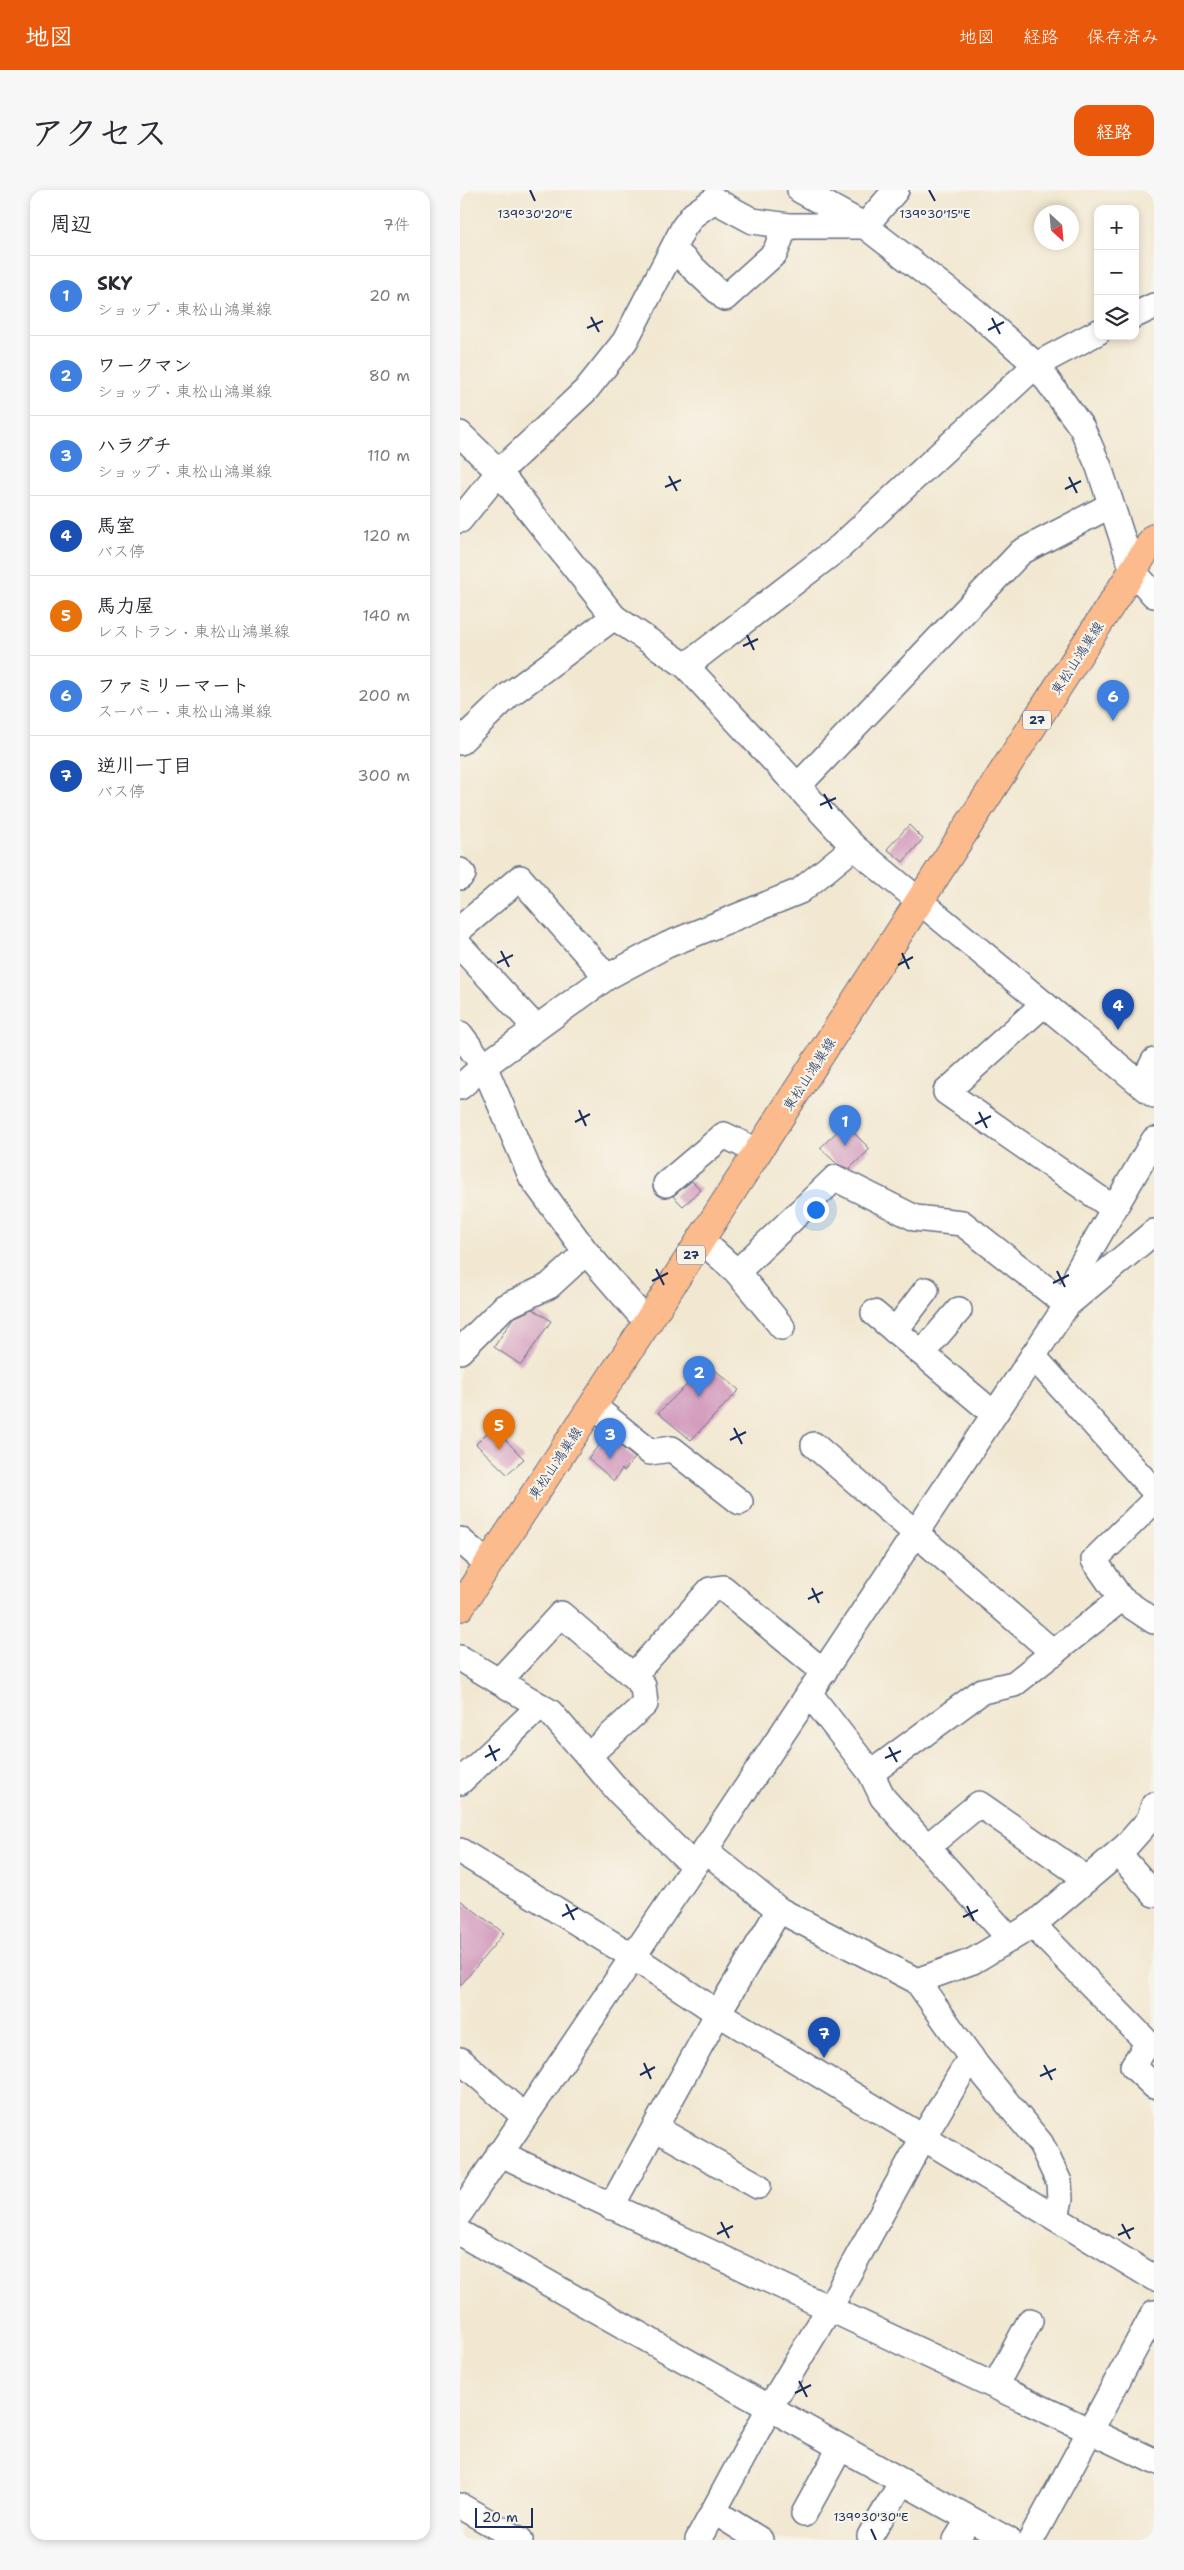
<!DOCTYPE html>
<html lang="ja">
<head>
<meta charset="utf-8">
<style>
  body { margin:0; font-family:"Shantell Sans","Klee One",sans-serif; background:#f7f7f7; color:#2b2b33 }
  .controls { position:absolute; right:15px; top:15px; display:grid; overflow:hidden; border-radius:10px; box-shadow:0 2px 8px #0003 }
  .controls button { width:45px; height:45px; display:grid; place-items:center; padding:0; border:0; border-bottom:1px solid #e1e1e2; background:#fff; color:#2b2b33; font:25px sans-serif }
  .compass { position:absolute; left:574px; top:15px; width:45px; height:45px; border-radius:50%; background:#fff; box-shadow:0 2px 8px #0003; rotate:154deg }
  .scale { position:absolute; left:15px; bottom:12px; width:58px; box-sizing:border-box; padding-left:5px; border:2px solid #1b2f5e; border-top:0; font-size:14px; line-height:18px; white-space:nowrap; color:#1b2f5e; -webkit-text-stroke:4px #f7f3e8; paint-order:stroke }
  .you { position:absolute; left:355px; top:1019px; width:18px; height:18px; margin:-12px; border:4px solid #fff; border-radius:50%; background:#1a73e8; box-shadow:0 0 0 8px #1a73e833 }
  .badge { display:grid; place-items:center; width:32px; height:32px; border-radius:50%; background:#ea580c; color:#fff; font-size:16px; font-weight:700 }
  .pin { position:absolute; translate:-50% -41px; filter:drop-shadow(0 1px 2px #0008) }
  .pin::after { content:''; position:absolute; top:26px; width:18px; height:15px; background:inherit; clip-path:polygon(0 0,100% 0,50% 100%) }
  .list { margin:0; padding:0; list-style:none }
  h2 { display:flex; justify-content:space-between; align-items:center; height:65px; margin:0; padding:0 20px; font-size:21px }
  h2 small { font-size:16px; font-weight:400; color:#7c7c81 }
  .list li { display:grid; grid-template-columns:32px 1fr auto; gap:15px; align-items:center; box-sizing:border-box; height:80px; padding:0 20px; border-top:1px solid #e1e1e2 }
  .list b { display:block; font-size:19px; white-space:nowrap }
  .list p { margin:0; font-size:16px; white-space:nowrap; color:#7c7c81 }
  .list em { font-size:16px; font-style:normal; color:#7c7c81 }
  .icon { flex:none; width:28px; height:28px; fill:none; stroke:currentColor; stroke-width:2; stroke-linecap:round; stroke-linejoin:round }
  .map { position:relative; flex:none; width:694px; height:2350px; overflow:hidden; border-radius:15px }
  header { display:flex; align-items:center; gap:30px; box-sizing:border-box; height:70px; padding:0 25px; background:#ea580c; color:#fff }
  header strong { font-size:24px }
  nav { display:flex; gap:28px; margin-inline-start:auto; font-size:18px }
  .intro { display:flex; align-items:center; justify-content:space-between; box-sizing:border-box; height:120px; padding:0 30px }
  h1 { margin:0; font-size:35px }
  .button { padding:12px 22px; border-radius:15px; background:#ea580c; color:#fff; font-size:18px; font-weight:700 }
  main { display:flex; gap:30px; padding:0 30px }
  aside { flex:1; background:#fff; border-radius:15px; box-shadow:0 2px 8px #0003 }
  .map>svg:first-child { display:block }
  .building { fill:#d198bc }
  .lines { fill:none; stroke-linecap:round; stroke-linejoin:round }
  .minor-casing { stroke:#667086; stroke-width:28 }
  .major-casing { stroke:#667086; stroke-width:30 }
  .minor { stroke:#fff; stroke-width:25 }
  .major { stroke:#fbbb8c; stroke-width:28 }
  .ticks { fill:none; stroke:#1b2f5e; stroke-width:2 }
  .labels { text-anchor:middle; stroke-width:4.5; stroke-linejoin:round; paint-order:stroke }
  .shield { fill:#f7f3e8; stroke:#5d6a87; stroke-width:1 }
  .shield-label { font-size:12px; font-weight:bold; fill:#1b2f5e }
  .street-label { font-size:14px; fill:#1b2f5e; stroke:#f7f3e8 }
  .ticks-label { font-size:12px; text-anchor:middle; fill:#1b2f5e; stroke:#f7f3e8; stroke-width:4.5; stroke-linejoin:round; paint-order:stroke }
</style>
</head>
<body>
<header>
<strong>地図</strong>
<nav><a>地図</a><a>経路</a><a>保存済み</a></nav>
</header>
<div class="intro"><h1>アクセス</h1><a class="button">経路</a></div>
<main>
<aside>
<h2>周辺<small>7件</small></h2>
<ul class="list">
<li><span class="badge" style="background:#3f7fe0">1</span><div><b>SKY</b><p>ショップ · 東松山鴻巣線</p></div><em>20 m</em></li>
<li><span class="badge" style="background:#3f7fe0">2</span><div><b>ワークマン</b><p>ショップ · 東松山鴻巣線</p></div><em>80 m</em></li>
<li><span class="badge" style="background:#3f7fe0">3</span><div><b>ハラグチ</b><p>ショップ · 東松山鴻巣線</p></div><em>110 m</em></li>
<li><span class="badge" style="background:#1a4fb4">4</span><div><b>馬室</b><p>バス停</p></div><em>120 m</em></li>
<li><span class="badge" style="background:#e8710a">5</span><div><b>馬力屋</b><p>レストラン · 東松山鴻巣線</p></div><em>140 m</em></li>
<li><span class="badge" style="background:#3f7fe0">6</span><div><b>ファミリーマート</b><p>スーパー · 東松山鴻巣線</p></div><em>200 m</em></li>
<li><span class="badge" style="background:#1a4fb4">7</span><div><b>逆川一丁目</b><p>バス停</p></div><em>300 m</em></li>
</ul>
</aside>
<div class="map">
<svg width="694" height="2350" viewBox="0 0 694 2350">
  <rect width="100%" height="100%" fill="#f7f3e8"/>
  <filter id="ink" filterUnits="userSpaceOnUse"><feTurbulence type="fractalNoise" baseFrequency=".02" numOctaves="2"/><feDisplacementMap in="SourceGraphic" scale="10" xChannelSelector="R" yChannelSelector="G"/><feConvolveMatrix kernelMatrix="1 2 1 2 8 2 1 2 1" color-interpolation-filters="sRGB"/></filter>
  <filter id="wash" filterUnits="userSpaceOnUse"><feTurbulence type="fractalNoise" baseFrequency=".0096" numOctaves="4" result="noise"/><feDisplacementMap in="SourceGraphic" scale="20" xChannelSelector="R" yChannelSelector="G"/><feGaussianBlur stdDeviation="1.12" result="paint"/><feColorMatrix in="noise" values="0 0 0 0 0 0 0 0 0 0 0 0 0 0 0 0 0 1.4 0 .05"/><feComposite in="paint" operator="in"/></filter>
  <g filter="url(#wash)">
    <rect width="100%" height="100%" fill="#f2e8d1"/>
    <g id="blocks">
      <g class="building">
        <polygon points="449,635 463,649 443,672 427,659"/>
        <polygon points="385,934 410,959 389,979 377,974 360,958"/>
        <polygon points="232,991 241,1000 223,1016 213,1006"/>
        <polygon points="73,1119 91,1131 61,1175 34,1157 53,1128"/>
        <polygon points="248,1174 279,1200 231,1250 198,1223"/>
        <polygon points="33,1237 64,1269 47,1284 16,1254"/>
        <polygon points="155,1252 175,1268 164,1281 162,1279 154,1291 128,1268 141,1253 150,1259"/>
        <polygon points="0,1710 44,1743 0,1796"/>
      </g>
    </g>
  </g>
  <g filter="url(#ink)">
    <use href="#blocks" fill-opacity="0" stroke="#667086" stroke-width="1"/>
    <g class="lines">
      <g class="minor-casing">
        <g id="minor">
          <polyline points="340,0 405,36 516,122 576,175 622,238 639,277 673,381 694,405"/>
          <polyline points="214,60 265,108 315,63 325,36"/>
          <polyline points="675,125 694,116"/>
          <polyline points="0,244 39,282 154,427 226,476 394,657 694,905"/>
          <polyline points="0,330 39,282 126,200 165,151 224,37 233,25 254,10 293,31 329,36 405,36 436,0"/>
          <polyline points="226,476 381,356 576,175 638,142"/>
          <polyline points="0,552 49,505 154,427"/>
          <polyline points="338,596 561,362 651,315"/>
          <polyline points="0,681 3,684 0,687"/>
          <polyline points="0,739 60,688 147,787"/>
          <polyline points="0,756 76,838"/>
          <polyline points="584,814 486,902 653,1018"/>
          <polyline points="0,844 24,876 72,988 126,1062 178,1122 189,1130"/>
          <polyline points="682,895 694,871"/>
          <polyline points="0,897 24,876 147,787 207,755 340,701 394,657"/>
          <polyline points="206,994 264,945 298,962"/>
          <polyline points="241,1050 277,1082 375,988 455,1028 502,1033 607,1115 619,1079 694,950"/>
          <polyline points="277,1082 322,1137"/>
          <polyline points="414,1123 534,1224"/>
          <polyline points="435,1141 466,1100"/>
          <polyline points="0,1161 44,1117 89,1096 126,1062"/>
          <polyline points="462,1163 499,1120"/>
          <polyline points="573,1166 694,1301"/>
          <polyline points="133,1216 190,1262 212,1259 280,1312"/>
          <polyline points="354,1255 594,1463"/>
          <polyline points="0,1350 28,1374"/>
          <polyline points="661,1409 634,1370 694,1311"/>
          <polyline points="0,1468 90,1522 160,1603 233,1675"/>
          <polyline points="40,1490 101,1424 173,1486"/>
          <polyline points="349,1503 411,1583 423,1608 550,1749"/>
          <polyline points="128,1566 185,1514 183,1496 173,1486 250,1400 263,1398 364,1482"/>
          <polyline points="411,1583 522,1501 554,1494 661,1409 694,1431"/>
          <polyline points="0,1592 80,1516"/>
          <polyline points="467,1657 519,1614 627,1689"/>
          <polyline points="245,1660 319,1720 457,1791 517,1876 581,1954 599,1992 600,2009 596,2028"/>
          <polyline points="0,1661 172,1766 258,1823 694,2088"/>
          <polyline points="658,1663 694,1704"/>
          <polyline points="573,1735 688,1853 673,1876 694,1896"/>
          <polyline points="457,1791 513,1771 573,1735 666,1656 689,1630 694,1615"/>
          <polyline points="0,1870 65,1927"/>
          <polyline points="195,1938 298,1996"/>
          <polyline points="39,1963 694,2271"/>
          <polyline points="151,2017 258,1823 319,1720"/>
          <polyline points="0,2023 245,1660 607,1115 694,1042"/>
          <path d="M 0,2043 C 182,2147 365,2249 548,2350"/>
          <polyline points="535,2196 570,2131"/>
          <polyline points="0,2316 60,2350"/>
          <polyline points="255,2322 300,2350"/>
          <polyline points="344,2324 380,2258"/>
          <polyline points="410,2346 442,2292"/>
          <polyline points="238,2350 310,2217 369,2119 464,1946 511,1867"/>
          <polyline points="496,2350 509,2329"/>
          <polyline points="571,2350 694,2123"/>
        </g>
      </g>
      <g class="major-casing">
        <polyline id="major" points="0,1417 189,1130 694,348"/>
      </g>
      <use href="#minor" class="minor"/>
      <use href="#major" class="major"/>
    </g>
  </g>
  <path class="ticks" d="M 70,0 L 75,11M 469,0 L 475,11M 131,127 L 139,142M 532,128 L 540,144M 127,138 L 143,131M 528,140 L 544,132M 209,286 L 217,301M 609,287 L 617,303M 205,297 L 221,290M 605,299 L 621,291M 287,445 L 294,460M 283,456 L 298,449M 364,604 L 372,619M 360,615 L 376,608M 41,761 L 49,777M 442,763 L 449,779M 37,773 L 53,765M 438,775 L 453,767M 119,920 L 126,936M 519,922 L 527,938M 115,932 L 130,924M 515,934 L 531,926M 196,1079 L 204,1095M 597,1081 L 605,1097M 192,1091 L 208,1083M 593,1093 L 609,1085M 274,1238 L 282,1254M 270,1250 L 286,1242M 352,1398 L 359,1413M 348,1409 L 363,1402M 29,1555 L 36,1571M 429,1557 L 437,1572M 25,1567 L 40,1559M 425,1568 L 441,1561M 106,1714 L 114,1730M 507,1716 L 514,1731M 102,1726 L 118,1718M 503,1727 L 518,1720M 184,1873 L 191,1889M 584,1875 L 592,1890M 180,1885 L 195,1877M 580,1886 L 596,1879M 261,2032 L 269,2048M 662,2034 L 670,2049M 257,2044 L 273,2036M 658,2045 L 674,2038M 339,2191 L 347,2207M 335,2203 L 351,2195M 411,2339 L 416,2350"/>
  <g class="labels">
    <g class="shield">
      <rect x="563" y="520.5" width="28" height="19" rx="4"/>
      <rect x="217" y="1055.5" width="28" height="19" rx="4"/>
    </g>
    <g class="shield-label">
      <text x="577" y="534">27</text>
      <text x="231" y="1069">27</text>
    </g>
    <g class="street-label">
      <text transform="translate(617 468) rotate(-57)" y="5">東松山鴻巣線</text>
      <text transform="translate(349 884) rotate(-57)" y="5">東松山鴻巣線</text>
      <text transform="translate(95 1273) rotate(-56)" y="5">東松山鴻巣線</text>
    </g>
  </g>
  <g class="ticks-label">
    <text x="475" y="28">139°30'15"E</text>
    <text x="75" y="28">139°30'20"E</text>
    <text x="411" y="2331">139°30'30"E</text>
  </g>
</svg>
<div class="controls">
<button>+</button>
<button>−</button>
<button><svg class="icon" aria-label="layers" viewBox="0 0 24 24"><path d="M12 4l9 5-9 5-9-5zM3 14l9 5 9-5"/></svg></button>
</div>
<svg class="compass" viewBox="-18 -18 36 36"><path d="M0-13l5 13h-10z" fill="#e53935"/><path d="M0 13l5-13h-10z" fill="#7c7c81"/></svg>
<div class="scale">20 m</div>
<div class="you"></div>
<div class="pin badge" style="left:385px;top:956px;background:#3f7fe0">1</div>
<div class="pin badge" style="left:239px;top:1207px;background:#3f7fe0">2</div>
<div class="pin badge" style="left:150px;top:1269px;background:#3f7fe0">3</div>
<div class="pin badge" style="left:658px;top:840px;background:#1a4fb4">4</div>
<div class="pin badge" style="left:39px;top:1260px;background:#e8710a">5</div>
<div class="pin badge" style="left:653px;top:531px;background:#3f7fe0">6</div>
<div class="pin badge" style="left:364px;top:1868px;background:#1a4fb4">7</div>
</div>
</main>
</body>
</html>
